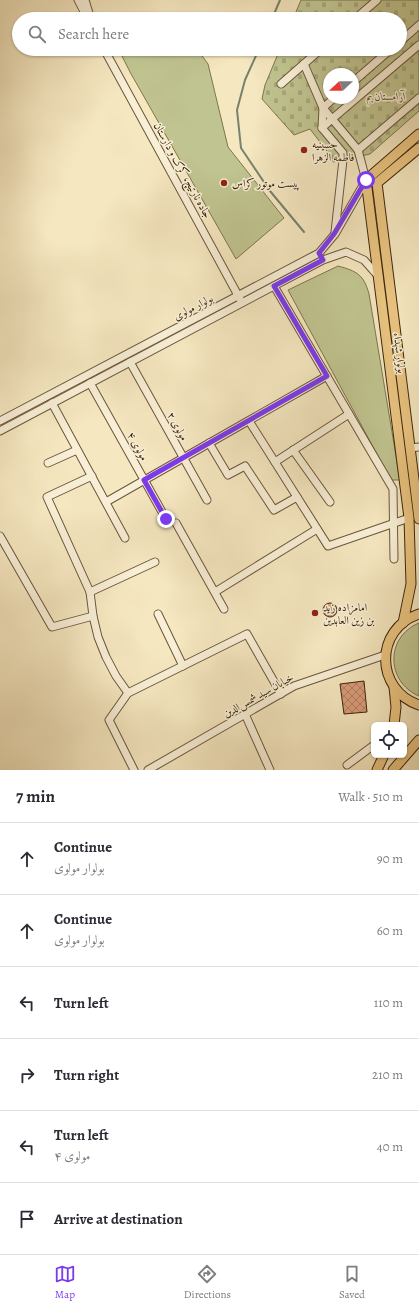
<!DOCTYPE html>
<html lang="en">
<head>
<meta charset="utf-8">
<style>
  body { margin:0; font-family:Alegreya,Amiri,serif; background:#f7f7f7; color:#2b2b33 }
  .controls { position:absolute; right:12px; bottom:12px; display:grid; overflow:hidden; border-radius:6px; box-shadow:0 1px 3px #0004 }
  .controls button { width:36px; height:36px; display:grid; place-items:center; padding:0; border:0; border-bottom:1px solid #e1e1e2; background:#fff; color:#2b2b33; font:20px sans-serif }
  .compass { position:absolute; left:323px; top:68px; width:36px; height:36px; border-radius:50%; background:#fff; box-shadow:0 1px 3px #0004; rotate:248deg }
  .stop { position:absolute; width:12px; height:12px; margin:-9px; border:3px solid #7c3aed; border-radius:50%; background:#fff }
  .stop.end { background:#7c3aed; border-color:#fff; box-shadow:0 1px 4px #0008 }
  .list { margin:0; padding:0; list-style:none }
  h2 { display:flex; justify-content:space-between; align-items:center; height:52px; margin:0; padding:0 16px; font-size:17px }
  h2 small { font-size:13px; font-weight:400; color:#7c7c81 }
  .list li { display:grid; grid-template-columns:26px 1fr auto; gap:12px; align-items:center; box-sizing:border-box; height:72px; padding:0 16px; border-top:1px solid #e1e1e2 }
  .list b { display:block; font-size:15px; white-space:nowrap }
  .list p { margin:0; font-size:13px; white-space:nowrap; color:#7c7c81 }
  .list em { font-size:13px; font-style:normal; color:#7c7c81 }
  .icon { flex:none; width:22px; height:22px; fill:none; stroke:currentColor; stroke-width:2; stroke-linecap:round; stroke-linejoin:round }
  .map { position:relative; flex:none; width:419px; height:770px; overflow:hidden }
  .search { position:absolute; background:#fff; box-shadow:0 1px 3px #0004; left:12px; right:12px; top:12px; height:44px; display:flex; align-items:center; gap:10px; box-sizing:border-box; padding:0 14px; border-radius:22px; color:#7c7c81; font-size:15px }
  .sheet { height:484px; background:#fff }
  nav { display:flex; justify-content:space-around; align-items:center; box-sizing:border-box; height:56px; border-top:1px solid #e1e1e2; background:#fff; font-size:11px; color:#7c7c81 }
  nav a { display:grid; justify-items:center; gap:2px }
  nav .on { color:#7c3aed }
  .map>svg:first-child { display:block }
  .cemetery { fill:url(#cemetery-stones); stroke:#7e754e; fill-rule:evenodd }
  .green { fill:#c0c490; stroke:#7e754e }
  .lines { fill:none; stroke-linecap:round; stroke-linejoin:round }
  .stream { stroke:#76826e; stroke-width:2 }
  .building { fill:url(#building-cross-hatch); stroke:#3c260d }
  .minor-casing { stroke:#6a563a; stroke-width:9 }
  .major-casing { stroke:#3c260d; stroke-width:11 }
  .minor { stroke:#f8efd6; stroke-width:7 }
  .major { stroke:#eac480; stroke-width:9 }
  .route { stroke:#7c3aed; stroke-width:5 }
  .poi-dot { fill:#8f2418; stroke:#f8efd6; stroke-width:1.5 }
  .labels { text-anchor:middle; stroke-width:3; stroke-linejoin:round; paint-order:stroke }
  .park-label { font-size:11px; font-style:italic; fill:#5d4e2e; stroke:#f8efd6 }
  .poi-label { font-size:11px; fill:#3c260d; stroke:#f8efd6; text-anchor:start }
  .street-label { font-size:11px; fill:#3c260d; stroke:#f8efd6 }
</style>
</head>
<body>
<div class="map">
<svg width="419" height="770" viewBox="0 0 419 770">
  <defs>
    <pattern id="cemetery-stones" width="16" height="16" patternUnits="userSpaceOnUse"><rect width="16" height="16" fill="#c0c490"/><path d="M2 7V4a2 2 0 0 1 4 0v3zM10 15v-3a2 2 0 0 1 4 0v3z" fill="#a6a87b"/></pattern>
    <pattern id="building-cross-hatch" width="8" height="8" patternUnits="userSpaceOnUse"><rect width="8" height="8" fill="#d99c7b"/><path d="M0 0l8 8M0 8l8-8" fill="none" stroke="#b17f63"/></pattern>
  </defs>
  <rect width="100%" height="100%" fill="#f5e7c0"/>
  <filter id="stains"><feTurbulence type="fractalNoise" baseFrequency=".005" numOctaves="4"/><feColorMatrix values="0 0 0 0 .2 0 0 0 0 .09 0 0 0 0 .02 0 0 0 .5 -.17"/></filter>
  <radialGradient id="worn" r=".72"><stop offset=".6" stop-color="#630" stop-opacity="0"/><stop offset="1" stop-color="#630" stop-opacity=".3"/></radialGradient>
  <path class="cemetery" d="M 301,0 L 419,0 L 419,111 L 370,154 L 333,162 L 333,159 L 310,129 L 294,135 L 262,99 L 265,85 L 280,49 L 400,49 L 400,19 L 293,19 ZM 329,74 L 353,74 L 353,98 L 329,98 Z"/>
  <g class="green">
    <polygon points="127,49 197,49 208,64 228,147 284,218 236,259 130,72 122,56"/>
    <path d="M 338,266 C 357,271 364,275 369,294 L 400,480 L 391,480 L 288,290 Z"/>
    <path d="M 419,623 L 419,696 C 386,682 385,637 419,623 Z"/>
  </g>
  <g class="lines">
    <g class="stream">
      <polyline points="272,19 280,0"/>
      <polyline points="259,49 245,80 237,110 241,148 270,191 304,232"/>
    </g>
  </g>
  <g class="building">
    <circle cx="330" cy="610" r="7"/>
    <polygon points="364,681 367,712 344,714 340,684"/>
  </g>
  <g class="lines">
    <g class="minor-casing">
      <g id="minor">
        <polyline points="78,0 88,19"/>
        <polyline points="85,0 89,13"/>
        <polyline points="355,19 377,0"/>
        <polyline points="400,42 419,25"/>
        <polyline points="104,49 240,299"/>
        <polyline points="304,64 323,108 334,98"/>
        <polyline points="353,82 391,49"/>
        <polyline points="281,84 321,49"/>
        <polyline points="322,128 343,153 343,160 335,232"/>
        <polyline points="358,150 419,98"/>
        <polyline points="274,286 393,489 394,559"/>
        <polyline points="130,362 207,500"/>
        <polyline points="90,383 166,519"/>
        <polyline points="52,403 125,538"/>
        <polyline points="0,421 319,253 335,234 366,180 358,150 323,108 322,128 332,119 419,45"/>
        <polyline points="249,421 328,546 409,518"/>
        <polyline points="0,431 323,260 346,252 364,260 379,277"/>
        <polyline points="209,443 228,475 245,466 274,510 297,497"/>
        <polyline points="410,448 419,447"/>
        <polyline points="293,450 330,502"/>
        <polyline points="275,462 349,414"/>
        <polyline points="48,463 77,450"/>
        <polyline points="92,476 47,497 90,592 93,616 98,637 106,657 116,676 128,693"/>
        <polyline points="106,502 327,376"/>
        <polyline points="176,523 224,609"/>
        <polyline points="0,536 52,627 93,616"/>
        <polyline points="90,592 155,562"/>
        <polyline points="215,592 317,529"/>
        <polyline points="158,614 183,666"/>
        <polyline points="245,714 270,770"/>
        <polyline points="347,765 374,745"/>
        <polyline points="134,770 109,720 128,693 247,634 281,694"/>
        <polyline points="148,770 294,686 385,655"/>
      </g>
    </g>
    <g class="major-casing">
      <g id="major">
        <polyline points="419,148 377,183 419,519"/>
        <path d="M 419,614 C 374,629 375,690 419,705"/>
        <polyline points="403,623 411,584 409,518 366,180 419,134"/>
        <polyline points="394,687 396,707 394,725"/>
        <polyline points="377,770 384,755"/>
        <polyline points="393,770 419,740"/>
      </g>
    </g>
    <use href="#minor" class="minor"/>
    <use href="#major" class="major"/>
  </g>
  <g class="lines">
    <polyline class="route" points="166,519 144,480 327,376 274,286 323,260 319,253 334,234 366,180"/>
  </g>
  <g class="poi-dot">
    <circle cx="304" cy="150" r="4"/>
    <circle cx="224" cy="183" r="4"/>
    <circle cx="315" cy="613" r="4"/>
  </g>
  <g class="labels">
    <g class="park-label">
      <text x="386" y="100">آرامستان بم</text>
    </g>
    <g class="poi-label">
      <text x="312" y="148">حسینیه<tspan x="312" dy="13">فاطمه الزهرا</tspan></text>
      <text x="232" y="187">پیست موتور کراس</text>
      <text x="323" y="611">امامزاده زید<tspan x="323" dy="13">بن زین العابدین</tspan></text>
    </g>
    <g class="street-label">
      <text transform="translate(183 170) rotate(61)" y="4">جاده نارتیچ، کرک و دارستان</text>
      <text transform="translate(193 307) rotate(-28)" y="4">بولوار مولوی</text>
      <text transform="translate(400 353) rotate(83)" y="4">بولوار شهداء</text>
      <text transform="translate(178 426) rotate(61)" y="4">مولوی ۲</text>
      <text transform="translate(138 446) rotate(61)" y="4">مولوی ۴</text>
      <text transform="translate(258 695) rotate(-29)" y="4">خیابان سید شمس‌الدین</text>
    </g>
  </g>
  <rect width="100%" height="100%" filter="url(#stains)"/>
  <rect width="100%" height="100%" fill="url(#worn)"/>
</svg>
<div class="controls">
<button><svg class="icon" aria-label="locate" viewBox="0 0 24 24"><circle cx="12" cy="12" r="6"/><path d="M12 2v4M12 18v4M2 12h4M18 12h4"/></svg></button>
</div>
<svg class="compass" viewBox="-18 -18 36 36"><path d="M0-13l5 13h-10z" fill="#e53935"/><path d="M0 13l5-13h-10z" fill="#7c7c81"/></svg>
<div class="stop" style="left:366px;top:180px"></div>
<div class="stop end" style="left:166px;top:519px"></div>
<div class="search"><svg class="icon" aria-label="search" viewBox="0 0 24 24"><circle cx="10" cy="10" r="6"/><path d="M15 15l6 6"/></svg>Search here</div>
</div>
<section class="sheet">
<h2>7 min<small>Walk · 510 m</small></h2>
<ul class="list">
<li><svg class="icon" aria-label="ahead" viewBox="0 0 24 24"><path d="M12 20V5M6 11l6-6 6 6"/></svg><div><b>Continue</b><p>بولوار مولوی</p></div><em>90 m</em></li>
<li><svg class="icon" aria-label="ahead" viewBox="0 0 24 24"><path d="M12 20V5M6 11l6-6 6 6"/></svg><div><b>Continue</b><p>بولوار مولوی</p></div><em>60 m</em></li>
<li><svg class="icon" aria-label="left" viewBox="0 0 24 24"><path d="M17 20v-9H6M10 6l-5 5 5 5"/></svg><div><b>Turn left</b></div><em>110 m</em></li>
<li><svg class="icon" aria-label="right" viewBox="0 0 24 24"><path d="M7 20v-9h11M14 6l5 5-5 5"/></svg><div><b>Turn right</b></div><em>210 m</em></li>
<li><svg class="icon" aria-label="left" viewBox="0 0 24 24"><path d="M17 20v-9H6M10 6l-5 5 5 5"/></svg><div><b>Turn left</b><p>مولوی ۴</p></div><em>40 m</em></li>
<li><svg class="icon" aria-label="arrive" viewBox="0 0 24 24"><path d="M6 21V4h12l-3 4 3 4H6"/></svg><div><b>Arrive at destination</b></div></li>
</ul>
</section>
<nav>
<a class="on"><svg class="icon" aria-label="map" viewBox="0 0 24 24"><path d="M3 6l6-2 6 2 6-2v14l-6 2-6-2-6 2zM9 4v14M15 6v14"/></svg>Map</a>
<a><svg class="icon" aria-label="directions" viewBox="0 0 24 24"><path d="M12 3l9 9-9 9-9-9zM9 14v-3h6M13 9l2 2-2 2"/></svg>Directions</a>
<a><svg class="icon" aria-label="saved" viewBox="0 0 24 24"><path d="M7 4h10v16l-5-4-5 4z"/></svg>Saved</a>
</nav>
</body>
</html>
